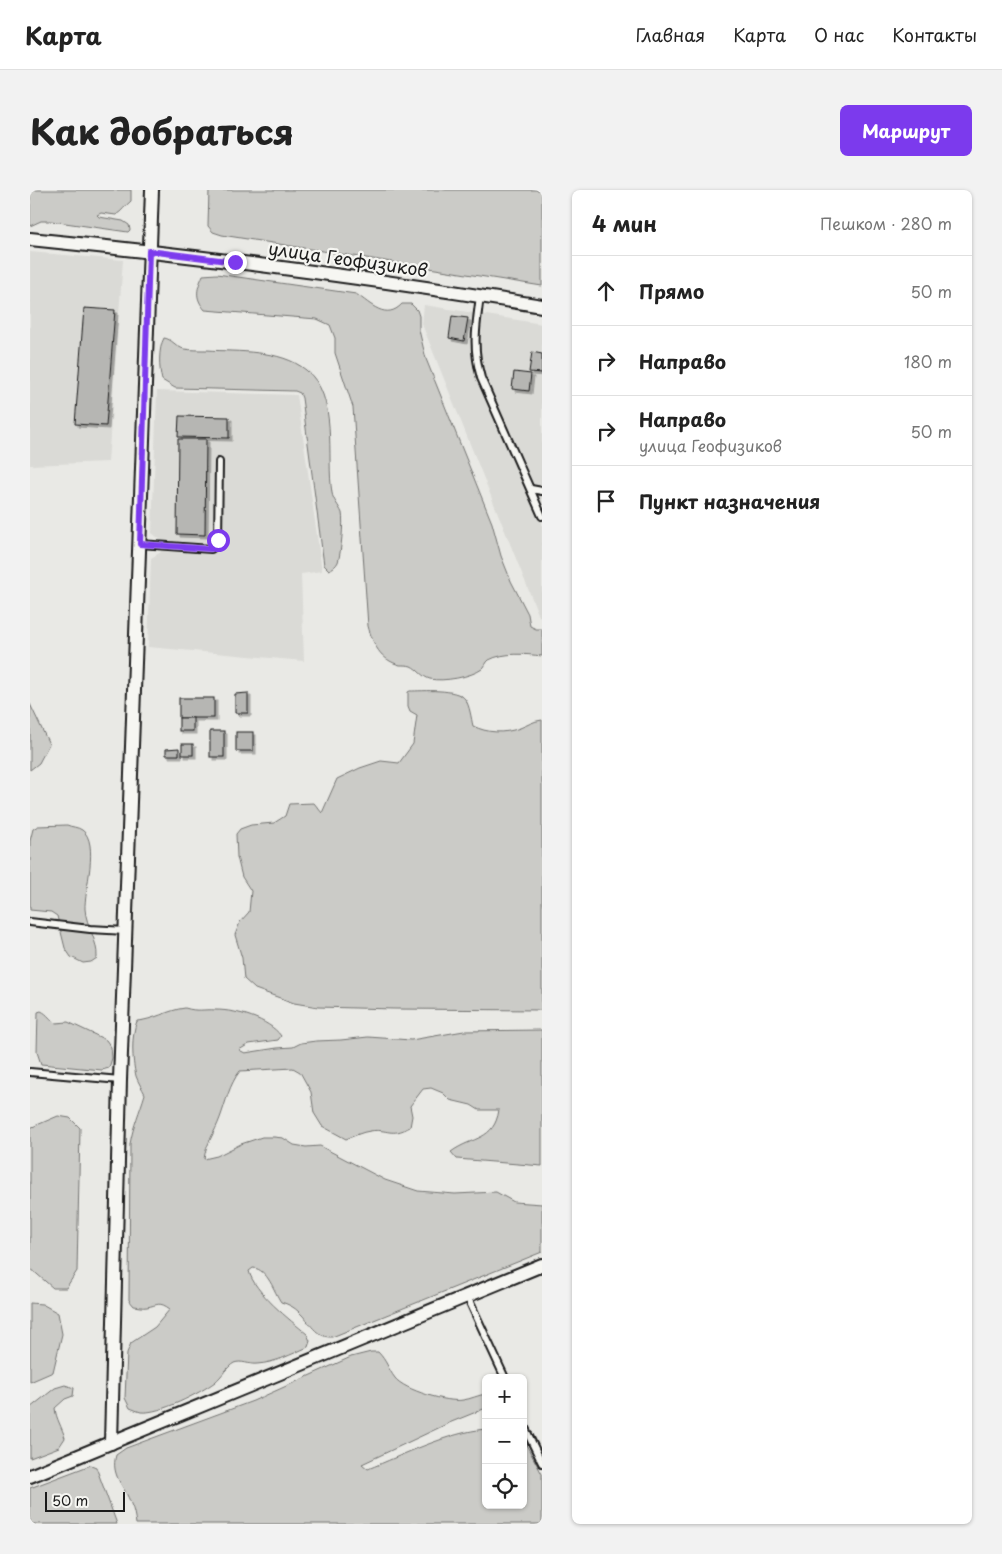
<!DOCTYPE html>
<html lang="ru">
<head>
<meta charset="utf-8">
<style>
  body { margin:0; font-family:"Playpen Sans",sans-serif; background:#f2f2f2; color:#222 }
  .controls { position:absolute; right:15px; bottom:15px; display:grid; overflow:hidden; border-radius:8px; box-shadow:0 1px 4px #0004 }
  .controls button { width:45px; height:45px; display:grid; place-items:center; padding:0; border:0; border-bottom:1px solid #e0e0e0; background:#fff; color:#222; font:25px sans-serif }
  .scale { position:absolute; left:15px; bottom:12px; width:80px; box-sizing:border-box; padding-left:5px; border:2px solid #1c1c1c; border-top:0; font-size:14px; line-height:18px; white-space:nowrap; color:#1c1c1c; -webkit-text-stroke:4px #f6f6f2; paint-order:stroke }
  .stop { position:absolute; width:15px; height:15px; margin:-11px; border:4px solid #7c3aed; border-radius:50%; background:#fff }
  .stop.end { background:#7c3aed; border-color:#fff; box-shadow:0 1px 5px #0008 }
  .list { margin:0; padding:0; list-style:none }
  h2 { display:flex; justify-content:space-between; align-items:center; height:65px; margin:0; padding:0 20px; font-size:21px }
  h2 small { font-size:16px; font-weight:400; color:#767676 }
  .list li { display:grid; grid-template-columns:32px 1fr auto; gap:15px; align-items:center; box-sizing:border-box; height:70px; padding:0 20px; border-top:1px solid #e0e0e0 }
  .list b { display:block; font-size:19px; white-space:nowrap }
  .list p { margin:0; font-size:16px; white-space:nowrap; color:#767676 }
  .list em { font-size:16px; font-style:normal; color:#767676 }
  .icon { flex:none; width:28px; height:28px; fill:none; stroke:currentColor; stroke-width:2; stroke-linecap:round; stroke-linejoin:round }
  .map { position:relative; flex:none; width:512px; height:1334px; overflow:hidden; border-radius:8px }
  header { display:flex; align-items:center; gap:30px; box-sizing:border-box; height:70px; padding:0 25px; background:#fff; border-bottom:1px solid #e0e0e0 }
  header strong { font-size:24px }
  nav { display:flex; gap:28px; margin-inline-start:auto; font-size:18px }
  .intro { display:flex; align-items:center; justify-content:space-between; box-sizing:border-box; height:120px; padding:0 30px }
  h1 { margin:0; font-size:35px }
  .button { padding:12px 22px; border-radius:8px; background:#7c3aed; color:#fff; font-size:18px; font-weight:700 }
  main { display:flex; gap:30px; padding:0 30px }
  aside { flex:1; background:#fff; border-radius:8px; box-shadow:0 1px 4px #0004 }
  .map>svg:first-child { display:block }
  .built { fill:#dadad6 }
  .green { fill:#cbcbc7; stroke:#747472 }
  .building { fill:#b6b6b3; stroke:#1c1c1c; filter:url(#shadow) }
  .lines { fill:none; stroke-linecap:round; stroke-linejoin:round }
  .lane-casing { stroke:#1c1c1c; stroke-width:10 }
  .street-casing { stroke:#1c1c1c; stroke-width:16 }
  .lane { stroke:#f6f6f2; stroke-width:6 }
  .street { stroke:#f6f6f2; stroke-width:12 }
  .route { stroke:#7c3aed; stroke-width:6 }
  .labels { text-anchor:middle; stroke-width:4.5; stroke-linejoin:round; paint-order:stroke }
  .street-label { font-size:18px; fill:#1c1c1c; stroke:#f6f6f2 }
</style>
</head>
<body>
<header>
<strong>Карта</strong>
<nav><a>Главная</a><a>Карта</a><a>О нас</a><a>Контакты</a></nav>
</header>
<div class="intro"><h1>Как добраться</h1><a class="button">Маршрут</a></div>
<main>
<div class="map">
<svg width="512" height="1334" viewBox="0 0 512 1334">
  <defs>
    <filter id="shadow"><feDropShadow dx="3" dy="3" stdDeviation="0" flood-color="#0004"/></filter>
  </defs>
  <rect width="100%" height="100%" fill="#e9e9e5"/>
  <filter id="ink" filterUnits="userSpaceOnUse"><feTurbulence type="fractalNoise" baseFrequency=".02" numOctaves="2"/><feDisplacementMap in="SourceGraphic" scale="10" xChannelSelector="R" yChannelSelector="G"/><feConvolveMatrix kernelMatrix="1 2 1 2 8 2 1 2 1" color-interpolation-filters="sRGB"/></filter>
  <g filter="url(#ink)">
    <g class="built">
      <polygon points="0,62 93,70 78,272 0,275"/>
      <polygon points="394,115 512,134 512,427 509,426 392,134"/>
      <polygon points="127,201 267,205 292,381 271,384 274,471 118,457 121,368 131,362 132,351 122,343"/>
    </g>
    <g class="green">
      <path d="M 0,0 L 101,0 L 101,11 C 95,16 92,21 86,25 L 71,23 L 67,25 L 69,27 L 93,31 L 99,35 L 100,40 L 98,42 L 21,31 L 11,31 L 0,36 Z"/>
      <polygon points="179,0 512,0 512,96 192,45 183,42 178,36"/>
      <path d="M 187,84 L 326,104 C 341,114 356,131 372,114 L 381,114 L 387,120 L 389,126 L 389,140 L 396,169 L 462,333 L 471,366 L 481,391 L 498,424 L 500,436 L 506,439 L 512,439 L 512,466 C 496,464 474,462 459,470 C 456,472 455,477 452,479 C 441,487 413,492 400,489 C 392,487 388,479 381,476 C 378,475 374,475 370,475 C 350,470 343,454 338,436 L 323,217 L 305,163 L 305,148 L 300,135 L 287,129 L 175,120 C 164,107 167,99 173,85 Z"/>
      <path d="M 134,148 C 142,149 146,157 154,159 C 161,160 169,160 177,160 C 208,162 250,159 276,180 C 309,206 296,266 302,303 C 303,310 309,316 312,323 C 314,332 311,363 308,372 C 306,376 303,378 299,380 L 294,375 L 272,208 L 270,203 L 265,201 L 145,198 L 132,190 C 129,179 128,159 134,148 Z"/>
      <path d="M 380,501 C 392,501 427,498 435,509 C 440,516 441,528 443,536 C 457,543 474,544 490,538 C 498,535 503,531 512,530 L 512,820 L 364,819 L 288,817 L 264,813 L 225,799 L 214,789 L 212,768 L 205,745 L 210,732 L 219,722 L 221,701 L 212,687 L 207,667 L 206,644 L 210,639 L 221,635 L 244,633 L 255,626 L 259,614 L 284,613 L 292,623 L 307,589 L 330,578 L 351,571 L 369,573 L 383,554 L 387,525 L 380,521 L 378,516 L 378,502 Z"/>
      <polygon points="0,514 19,554 9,573 0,580"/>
      <path d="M 37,635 C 41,637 48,637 52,640 C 70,652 54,702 55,719 C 56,736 68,750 67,768 L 61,772 L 53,773 L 41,767 L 35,758 L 27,726 L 21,722 L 0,720 L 0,651 L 3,639 L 8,636 Z"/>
      <path d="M 155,818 C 168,822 173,819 186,820 C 206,820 239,829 251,846 L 248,850 L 219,854 L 209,860 L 215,863 L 247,858 L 263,857 L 271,853 L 286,851 L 311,850 L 338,847 L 381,850 L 434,841 L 512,840 L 512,976 L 427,969 L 421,962 C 443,946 464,951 469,920 L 449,920 L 441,915 L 420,910 L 413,903 L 401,898 L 393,899 L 380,916 L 382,926 L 380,937 C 360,948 358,938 340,941 C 332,942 324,946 316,949 L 292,936 L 284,923 L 281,902 L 270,882 L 263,878 L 210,881 C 199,895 196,912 190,928 C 185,942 176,954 174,969 L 187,966 L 211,954 L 232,947 L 244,947 L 253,948 L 264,955 L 276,957 L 290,956 L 355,990 L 388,1001 L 425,1004 L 466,1002 L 484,1012 L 512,1014 L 512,1062 L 302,1147 C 286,1148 280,1132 269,1122 C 264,1117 258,1114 251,1112 C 244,1102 238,1079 223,1078 L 219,1081 C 224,1102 260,1130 277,1144 L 280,1151 L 278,1157 C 262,1164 245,1173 227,1174 C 219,1175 212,1170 204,1173 C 197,1177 192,1186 185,1192 C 170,1203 130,1224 111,1222 C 107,1221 103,1219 100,1218 L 95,1208 L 97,1163 L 101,1153 L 125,1137 L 140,1119 C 129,1111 128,1115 117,1117 C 113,1118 107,1116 104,1116 L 99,1110 L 100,954 C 103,936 110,921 115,904 C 112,898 108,892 106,886 C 102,870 101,846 107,831 C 123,830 138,820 155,818 Z"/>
      <path d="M 11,821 C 18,824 20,830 26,833 L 38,832 L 76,850 L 81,857 L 82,868 L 79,878 L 72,880 L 11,874 L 7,862 L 8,822 Z"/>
      <polygon points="28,926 40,928 50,938 47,1081 36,1098 23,1098 0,1078 0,938"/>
      <polygon points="0,1113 12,1114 28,1123 32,1144 23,1182 0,1192"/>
      <path d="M 341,1162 L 348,1162 C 357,1171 358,1179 365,1188 C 374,1200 418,1213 433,1210 C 441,1209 448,1205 456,1204 L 456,1218 L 419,1233 L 332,1274 L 338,1279 C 373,1265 419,1242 456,1239 L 456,1315 L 493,1315 L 493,1249 L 512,1284 L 512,1334 L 106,1334 C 105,1327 104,1320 101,1314 C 95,1296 80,1286 86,1265 L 96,1258 L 223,1211 L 321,1167 Z"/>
      <path d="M 35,1195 L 44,1198 L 43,1206 L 35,1209 L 25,1218 C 26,1229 32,1237 35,1248 L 29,1257 L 0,1268 L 0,1218 L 25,1198 Z"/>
      <polygon points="61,1275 66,1277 87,1334 0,1334 0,1298"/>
    </g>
    <g class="building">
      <polygon points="54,118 85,120 76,236 45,234"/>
      <polygon points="422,126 438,128 434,151 419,148"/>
      <polygon points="502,162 512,164 512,183 499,182"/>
      <polygon points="484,182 501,184 499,201 482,199"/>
      <polygon points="149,226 199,227 199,248 148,247"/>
      <polygon points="148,249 176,249 175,345 147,344"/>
      <polygon points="218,503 218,523 205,523 205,504"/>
      <rect x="149" y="508" width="35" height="20"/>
      <rect x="149" y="528" width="14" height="13"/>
      <rect x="180" y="541" width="14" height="26"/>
      <rect x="206" y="542" width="17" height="19"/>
      <rect x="152" y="554" width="11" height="11"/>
      <polygon points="149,558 149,565 136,565 136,559"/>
    </g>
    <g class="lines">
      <g class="lane-casing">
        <g id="lane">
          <path d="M 450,106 C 446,137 442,157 451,188 L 512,326"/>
          <polyline points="501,299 512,301"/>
          <polyline points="110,354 181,359 186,355 188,350 189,272"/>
          <polyline points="0,732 60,739 96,741"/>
          <polyline points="0,882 90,890"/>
          <polyline points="437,1106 475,1188"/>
          <polyline points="493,1234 512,1273"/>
        </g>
      </g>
      <g class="street-casing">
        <g id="street">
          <path d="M 0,49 C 171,66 342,88 512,116"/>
          <polyline points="81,1253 90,890 122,0"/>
          <polyline points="0,1286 512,1075"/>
        </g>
      </g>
      <use href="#lane" class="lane"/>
      <use href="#street" class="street"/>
    </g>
  </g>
  <g class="lines" filter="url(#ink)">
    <polyline class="route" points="188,350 186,355 181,359 110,354 119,61 205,72"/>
  </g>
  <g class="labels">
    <g class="street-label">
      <text transform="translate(318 70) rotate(8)" y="6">улица Геофизиков</text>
    </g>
  </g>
</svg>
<div class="controls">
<button>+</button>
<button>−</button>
<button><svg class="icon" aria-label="locate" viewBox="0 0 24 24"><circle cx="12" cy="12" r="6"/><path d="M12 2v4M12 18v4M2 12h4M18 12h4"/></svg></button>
</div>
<div class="scale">50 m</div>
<div class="stop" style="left:188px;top:350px"></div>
<div class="stop end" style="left:205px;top:72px"></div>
</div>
<aside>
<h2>4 мин<small>Пешком · 280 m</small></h2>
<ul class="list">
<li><svg class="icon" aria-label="ahead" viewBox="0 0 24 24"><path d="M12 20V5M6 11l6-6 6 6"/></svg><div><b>Прямо</b></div><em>50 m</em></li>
<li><svg class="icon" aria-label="right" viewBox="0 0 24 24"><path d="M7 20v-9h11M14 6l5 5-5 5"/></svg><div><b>Направо</b></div><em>180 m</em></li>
<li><svg class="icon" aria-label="right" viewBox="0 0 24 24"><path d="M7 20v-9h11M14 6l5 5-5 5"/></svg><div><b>Направо</b><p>улица Геофизиков</p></div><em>50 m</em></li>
<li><svg class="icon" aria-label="arrive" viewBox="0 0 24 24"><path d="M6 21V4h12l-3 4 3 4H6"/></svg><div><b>Пункт назначения</b></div></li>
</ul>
</aside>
</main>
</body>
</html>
